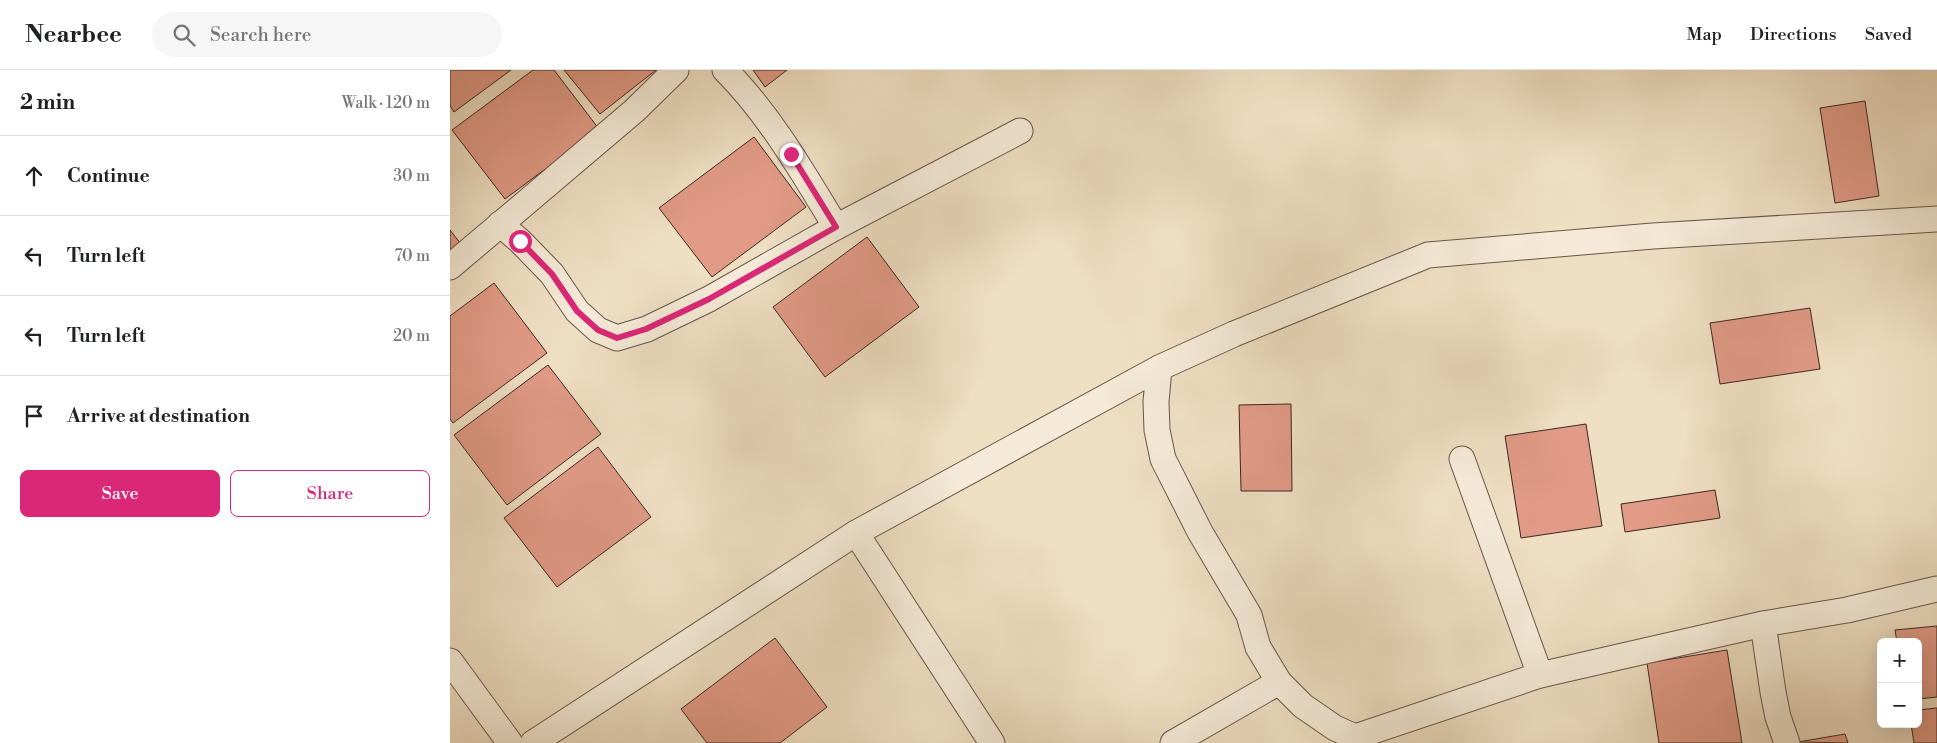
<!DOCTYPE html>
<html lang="en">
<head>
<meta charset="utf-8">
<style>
  body { margin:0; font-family:"Libre Bodoni",serif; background:#f6f6f6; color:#202124 }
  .controls { position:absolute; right:15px; bottom:15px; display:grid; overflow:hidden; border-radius:8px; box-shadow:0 5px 20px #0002 }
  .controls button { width:45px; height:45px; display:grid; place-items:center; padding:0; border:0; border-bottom:1px solid #e0e0e0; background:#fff; color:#202124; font:25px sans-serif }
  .stop { position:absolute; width:15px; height:15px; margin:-11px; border:4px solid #db2777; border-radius:50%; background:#fff }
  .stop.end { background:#db2777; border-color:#fff; box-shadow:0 1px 5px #0008 }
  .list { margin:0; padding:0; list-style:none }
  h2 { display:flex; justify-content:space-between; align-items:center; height:65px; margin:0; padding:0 20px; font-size:21px }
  h2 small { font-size:16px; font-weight:400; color:#757577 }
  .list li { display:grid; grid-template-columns:32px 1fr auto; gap:15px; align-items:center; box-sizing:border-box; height:80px; padding:0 20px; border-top:1px solid #e0e0e0 }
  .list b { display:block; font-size:19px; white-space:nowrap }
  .list em { font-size:16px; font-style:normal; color:#757577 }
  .actions { display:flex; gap:10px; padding:15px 20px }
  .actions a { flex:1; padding:11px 0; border:1px solid #db2777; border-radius:8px; text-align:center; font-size:18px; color:#db2777 }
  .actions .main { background:#db2777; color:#fff }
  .icon { flex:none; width:28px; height:28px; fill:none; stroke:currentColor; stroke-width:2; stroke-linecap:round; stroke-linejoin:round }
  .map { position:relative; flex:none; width:1487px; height:673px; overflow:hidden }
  header { display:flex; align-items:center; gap:30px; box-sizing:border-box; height:70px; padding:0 25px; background:#fff; border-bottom:1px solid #e0e0e0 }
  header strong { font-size:24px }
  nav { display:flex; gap:28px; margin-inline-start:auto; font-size:18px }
  .search { width:350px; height:45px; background:#f6f6f6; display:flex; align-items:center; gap:12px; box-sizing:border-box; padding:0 18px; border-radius:28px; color:#757577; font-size:19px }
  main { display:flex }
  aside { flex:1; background:#fff }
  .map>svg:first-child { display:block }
  .building { fill:#e09a85; stroke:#3c2821 }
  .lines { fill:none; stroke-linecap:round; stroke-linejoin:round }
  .minor-casing { stroke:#685649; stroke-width:27 }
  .minor { stroke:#f4ead7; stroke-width:25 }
  .route { stroke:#db2777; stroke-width:6 }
</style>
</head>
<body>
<header>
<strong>Nearbee</strong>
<div class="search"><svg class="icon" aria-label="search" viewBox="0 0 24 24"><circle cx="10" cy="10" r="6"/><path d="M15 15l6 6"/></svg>Search here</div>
<nav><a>Map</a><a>Directions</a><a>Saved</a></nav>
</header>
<main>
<aside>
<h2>2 min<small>Walk · 120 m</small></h2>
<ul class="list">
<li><svg class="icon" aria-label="ahead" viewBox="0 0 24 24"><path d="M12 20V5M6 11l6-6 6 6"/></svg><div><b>Continue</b></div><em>30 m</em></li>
<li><svg class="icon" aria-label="left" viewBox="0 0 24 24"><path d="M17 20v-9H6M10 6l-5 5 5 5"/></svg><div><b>Turn left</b></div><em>70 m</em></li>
<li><svg class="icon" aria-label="left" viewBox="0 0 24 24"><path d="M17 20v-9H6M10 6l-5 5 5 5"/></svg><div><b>Turn left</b></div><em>20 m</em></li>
<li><svg class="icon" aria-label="arrive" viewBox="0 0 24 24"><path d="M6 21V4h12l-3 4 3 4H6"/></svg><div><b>Arrive at destination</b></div></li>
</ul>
<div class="actions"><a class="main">Save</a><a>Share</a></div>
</aside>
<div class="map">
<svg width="1487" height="673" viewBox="0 0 1487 673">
  <rect width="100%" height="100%" fill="#eedec2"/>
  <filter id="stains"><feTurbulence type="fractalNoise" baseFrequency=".004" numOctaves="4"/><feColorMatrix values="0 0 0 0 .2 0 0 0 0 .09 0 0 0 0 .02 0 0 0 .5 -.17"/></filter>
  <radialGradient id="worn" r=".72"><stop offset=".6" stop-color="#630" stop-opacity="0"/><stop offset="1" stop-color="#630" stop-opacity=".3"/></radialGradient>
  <g class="building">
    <polygon points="0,0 61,0 4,42 0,36"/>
    <polygon points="83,0 104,0 149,59 55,129 2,60"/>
    <polygon points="114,0 206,0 150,44"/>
    <polygon points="303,0 337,0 315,17"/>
    <polygon points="1415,31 1429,126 1385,133 1370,38"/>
    <polygon points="304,67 356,137 262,207 209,138"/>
    <polygon points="0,160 14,178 0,188"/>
    <polygon points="417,167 469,237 375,307 323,237"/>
    <polygon points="44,213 97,283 3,353 0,349 0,246"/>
    <polygon points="1360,238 1370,299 1270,314 1260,253"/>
    <polygon points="98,295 151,364 57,435 4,365"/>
    <polygon points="841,334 842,421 791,421 789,335"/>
    <polygon points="1136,354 1152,456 1071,468 1055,366"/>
    <polygon points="148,377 201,447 107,517 54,448"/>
    <polygon points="1265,420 1270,448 1175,462 1171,434"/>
    <polygon points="1487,556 1487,627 1468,629 1468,572 1447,572 1445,560"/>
    <polygon points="325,568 377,637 330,673 257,673 231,639"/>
    <polygon points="1277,580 1292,673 1209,673 1197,593"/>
    <polygon points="1487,638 1487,673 1464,673 1461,654 1468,654 1468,640"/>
    <polygon points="1395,664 1398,673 1348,672"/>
  </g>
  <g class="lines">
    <g class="minor-casing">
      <g id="minor">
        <path d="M 275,0 C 320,45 353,103 386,157"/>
        <polyline points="50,154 70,171 102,204 127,241 148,260 167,268 197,259 259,229 386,157 570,61"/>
        <polyline points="0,197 184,41 226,0"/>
        <polyline points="709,298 706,332 707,360 713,389 750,462 799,545 808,577 829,612 853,636 885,658 905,667 910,673"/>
        <polyline points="1012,389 1090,605"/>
        <polyline points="406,463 542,673"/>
        <polyline points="1313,554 1323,622 1328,647 1337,673"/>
        <polyline points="0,591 60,673"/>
        <polyline points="905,667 1090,605 1313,554 1397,540 1487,519"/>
        <polyline points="83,673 406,463 709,298 784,264 978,185 1203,166 1487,149"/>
        <polyline points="723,673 829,612"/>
      </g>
    </g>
    <use href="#minor" class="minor"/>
  </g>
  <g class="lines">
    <polyline class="route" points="70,171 102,204 127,241 148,260 167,268 196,259 259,229 386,157 341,84"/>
  </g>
  <rect width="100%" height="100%" filter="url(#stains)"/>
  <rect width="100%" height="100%" fill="url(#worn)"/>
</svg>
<div class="controls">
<button>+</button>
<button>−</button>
</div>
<div class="stop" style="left:70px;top:171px"></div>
<div class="stop end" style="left:341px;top:84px"></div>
</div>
</main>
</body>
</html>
